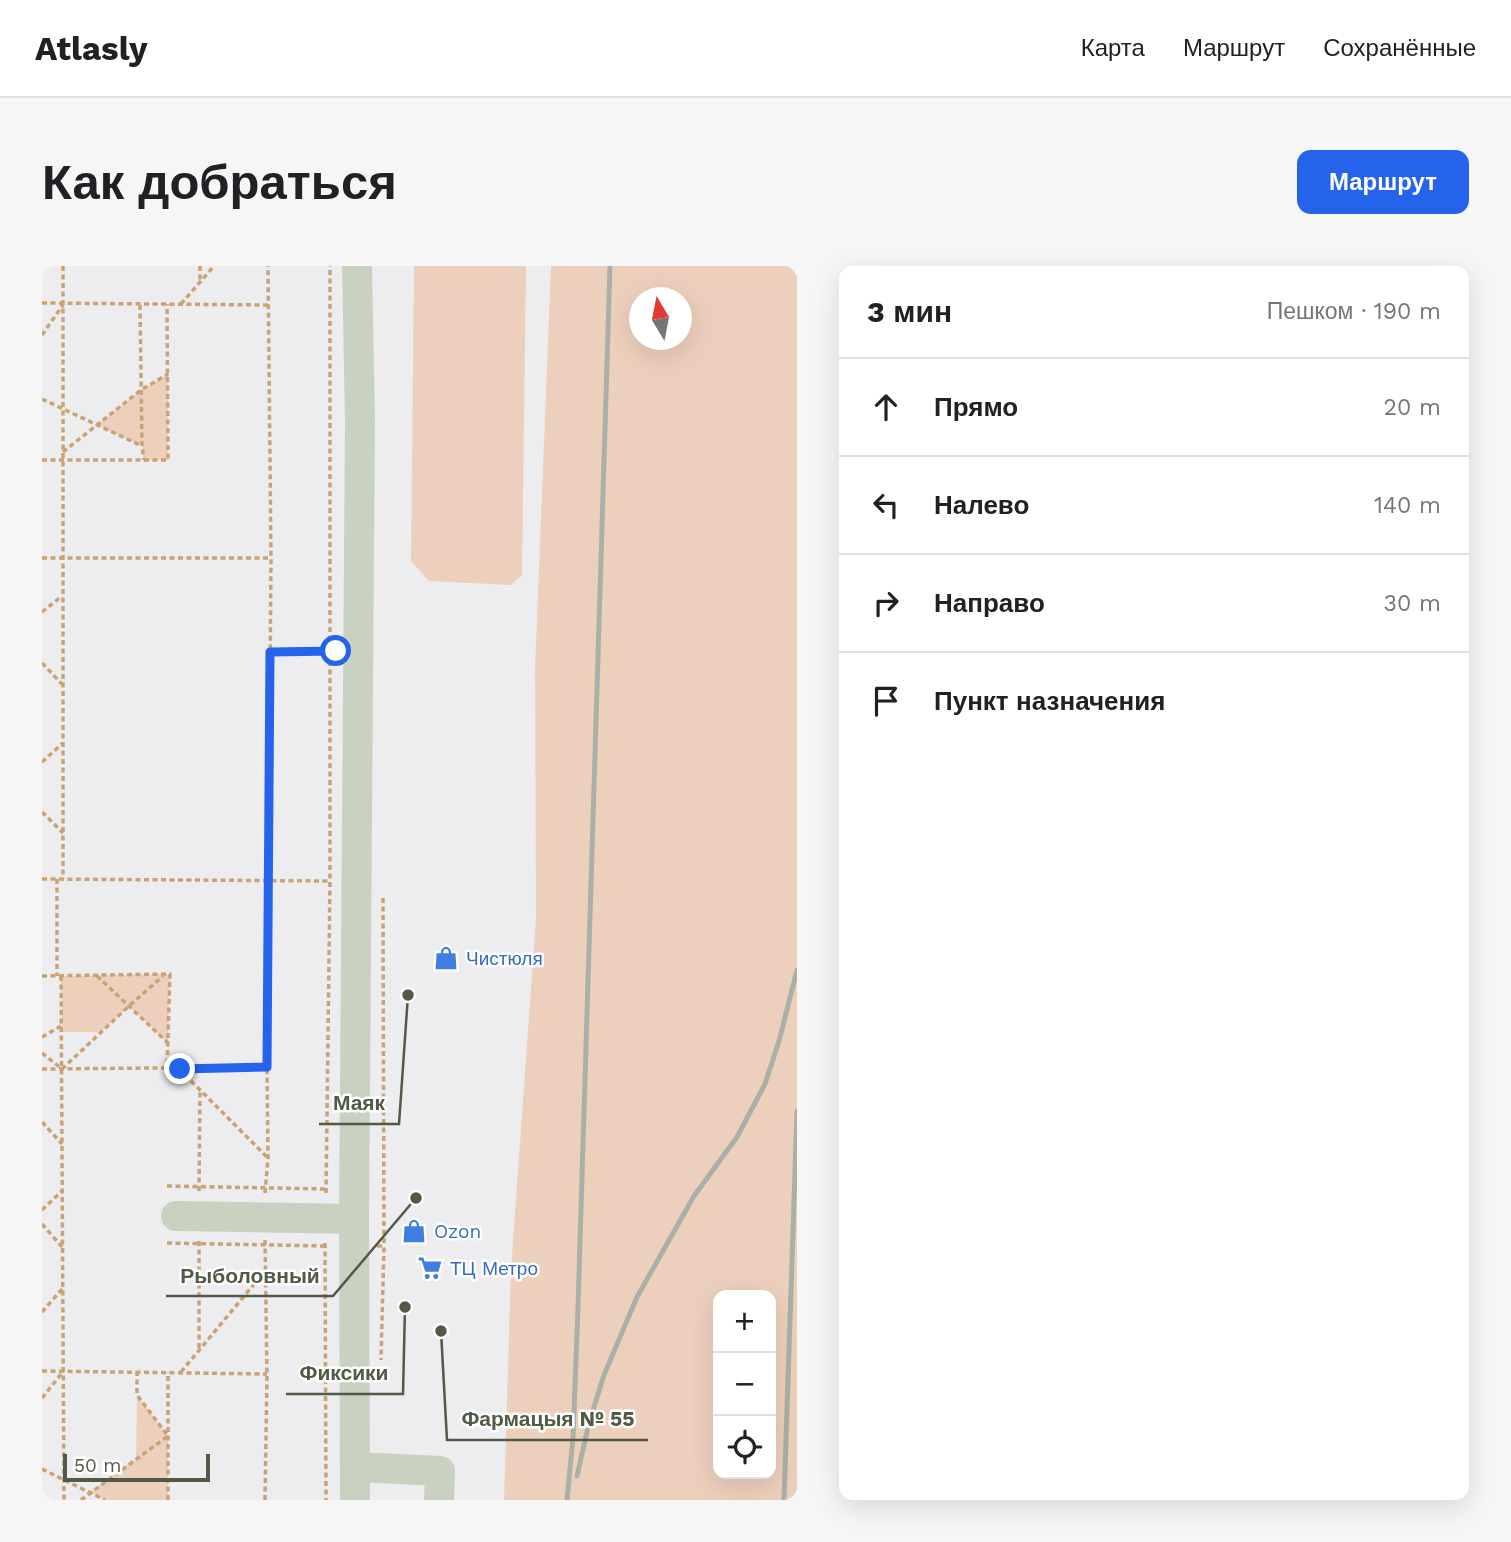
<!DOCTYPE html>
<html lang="ru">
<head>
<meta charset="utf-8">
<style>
  body { margin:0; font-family:"Work Sans",sans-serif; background:#f6f6f6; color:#202124 }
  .controls { position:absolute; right:21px; bottom:21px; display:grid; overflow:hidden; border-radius:14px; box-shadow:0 7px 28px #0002 }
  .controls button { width:63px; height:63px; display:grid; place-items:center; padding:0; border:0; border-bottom:2px solid #e0e0e0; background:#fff; color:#202124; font:35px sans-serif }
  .compass { position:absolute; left:587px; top:21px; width:63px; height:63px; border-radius:50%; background:#fff; box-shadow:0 7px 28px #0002; rotate:350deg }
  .scale { position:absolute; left:21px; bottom:18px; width:147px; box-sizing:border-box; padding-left:7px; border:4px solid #505a46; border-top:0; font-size:19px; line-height:24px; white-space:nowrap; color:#505a46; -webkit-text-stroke:5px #fff; paint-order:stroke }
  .stop { position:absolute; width:21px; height:21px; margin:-16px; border:5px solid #2563eb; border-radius:50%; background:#fff }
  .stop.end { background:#2563eb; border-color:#fff; box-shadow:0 2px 7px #0008 }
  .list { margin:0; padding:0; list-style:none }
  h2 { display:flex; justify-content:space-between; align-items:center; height:91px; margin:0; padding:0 28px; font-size:30px }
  h2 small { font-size:23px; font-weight:400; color:#757577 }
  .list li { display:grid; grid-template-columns:46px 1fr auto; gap:21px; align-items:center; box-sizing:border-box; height:98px; padding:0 28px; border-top:2px solid #e0e0e0 }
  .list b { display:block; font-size:26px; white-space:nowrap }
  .list em { font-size:23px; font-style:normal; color:#757577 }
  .icon { flex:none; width:38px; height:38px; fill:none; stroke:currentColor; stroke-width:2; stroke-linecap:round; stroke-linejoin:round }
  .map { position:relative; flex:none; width:755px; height:1234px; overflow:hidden; border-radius:14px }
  header { display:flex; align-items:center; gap:42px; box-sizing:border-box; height:98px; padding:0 35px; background:#fff; border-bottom:2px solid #e0e0e0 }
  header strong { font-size:33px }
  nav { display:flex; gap:38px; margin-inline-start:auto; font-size:24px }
  .intro { display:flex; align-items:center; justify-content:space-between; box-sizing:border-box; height:168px; padding:0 42px }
  h1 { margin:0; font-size:49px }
  .button { padding:18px 32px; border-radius:14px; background:#2563eb; color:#fff; font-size:24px; font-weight:700 }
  main { display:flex; gap:42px; padding:0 42px }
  aside { flex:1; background:#fff; border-radius:14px; box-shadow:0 7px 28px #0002 }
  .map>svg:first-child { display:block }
  .green { fill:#edd0bc; fill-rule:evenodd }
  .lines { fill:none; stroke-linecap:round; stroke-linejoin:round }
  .path { stroke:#c9a275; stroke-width:3.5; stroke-dasharray:5 3.5; stroke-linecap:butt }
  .minor { stroke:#c9d2c1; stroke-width:30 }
  .rail { stroke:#aab0a7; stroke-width:5 }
  .route { stroke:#2563eb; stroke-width:9 }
  .labels { text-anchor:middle; stroke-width:5; stroke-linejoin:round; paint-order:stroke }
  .shop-label { font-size:19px; fill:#366cbe; stroke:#fff; text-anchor:start }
  .leader { fill:none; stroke:#505a46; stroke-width:2.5 }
  .callout-dot { fill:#505a46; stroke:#fff; stroke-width:2.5 }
  .callout-label { font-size:21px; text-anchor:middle; font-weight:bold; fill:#505a46; stroke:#fff; stroke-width:5; stroke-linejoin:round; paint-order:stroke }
</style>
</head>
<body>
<header>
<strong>Atlasly</strong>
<nav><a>Карта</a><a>Маршрут</a><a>Сохранённые</a></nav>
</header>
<div class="intro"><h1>Как добраться</h1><a class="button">Маршрут</a></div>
<main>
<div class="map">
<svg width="755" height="1234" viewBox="0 0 755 1234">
  <rect width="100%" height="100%" fill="#ededf0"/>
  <g class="green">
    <polygon points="372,0 484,0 480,309 469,319 387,315 369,295"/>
    <path d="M 509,0 L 755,0 L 755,1234 L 462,1234 L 469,1003 L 494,652 L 493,403 ZM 598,32 L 640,32 L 640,74 L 598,74 ZM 676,1029 L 729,1029 L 729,1208 L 676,1208 Z"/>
    <polygon points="126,108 126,194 102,194 100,180 55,159 99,124"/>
    <polygon points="128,708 126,777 87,740 59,766 20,766 19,710"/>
    <polygon points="95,1129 126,1170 126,1234 63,1234 48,1226 94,1193"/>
  </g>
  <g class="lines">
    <g class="path">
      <polyline points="21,0 21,613"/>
      <polyline points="158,0 158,15"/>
      <polyline points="0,37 226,39"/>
      <polyline points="139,38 172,0"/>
      <polyline points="98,39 100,180 102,194"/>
      <polyline points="0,69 21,39"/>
      <polyline points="0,133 100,180"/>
      <polyline points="21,186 99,124 126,108"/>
      <polyline points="0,194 126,194 125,38"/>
      <polyline points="0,292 229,292"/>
      <polyline points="0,346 20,330"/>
      <polyline points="228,385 288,386"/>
      <polyline points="0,397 20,418"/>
      <polyline points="0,496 21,477"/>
      <polyline points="0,546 21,567"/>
      <polyline points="0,613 288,615"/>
      <polyline points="15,613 15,710"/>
      <polyline points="341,632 342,980"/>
      <polyline points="0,710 128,708 125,802"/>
      <polyline points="19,710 22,1234"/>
      <polyline points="55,710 126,777"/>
      <polyline points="0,771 19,760"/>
      <polyline points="0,787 20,803 87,740 121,710"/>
      <polyline points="0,803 225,801"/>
      <polyline points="137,803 225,891"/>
      <polyline points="0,856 20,878"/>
      <polyline points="125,920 284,923"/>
      <polyline points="157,925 158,824"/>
      <polyline points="223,927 226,892 225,801 229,292 226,0"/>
      <polyline points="284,927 288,615 288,0"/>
      <polyline points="0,944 21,924"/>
      <polyline points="0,958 21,982"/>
      <polyline points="157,975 157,1085"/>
      <polyline points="125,977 283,980"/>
      <polyline points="283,977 284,1234"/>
      <polyline points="335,980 342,980 339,1094"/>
      <polyline points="0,1046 21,1022"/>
      <polyline points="0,1105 225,1108"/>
      <polyline points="139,1106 223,1005"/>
      <polyline points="0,1132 20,1107"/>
      <polyline points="0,1203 63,1234"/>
      <polyline points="39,1234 126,1170 95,1129 95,1106"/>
      <polyline points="126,1234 126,1106"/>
      <polyline points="223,1234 225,1108 223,974"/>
    </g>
    <g class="minor">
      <polyline points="134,950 312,953"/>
      <polyline points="314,1201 398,1205 397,1234"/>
      <polyline points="313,1234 312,953 318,155 315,0"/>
    </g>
    <g class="rail">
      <polyline points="535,1210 547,1157 562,1109 595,1031 652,930 695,871 723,818 737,775 755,704"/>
      <polyline points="525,1234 531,1172 536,1041 568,0"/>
      <polyline points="742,1234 755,845"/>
    </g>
  </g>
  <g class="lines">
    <polyline class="route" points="138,803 225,801 228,386 294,385"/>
  </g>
  <defs>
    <g id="shop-bare" transform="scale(1.89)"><path d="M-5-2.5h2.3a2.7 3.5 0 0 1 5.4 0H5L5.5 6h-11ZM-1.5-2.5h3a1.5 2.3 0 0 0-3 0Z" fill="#3f7fe0" stroke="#fff" stroke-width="2.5" paint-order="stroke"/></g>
    <g id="supermarket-bare" transform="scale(1.89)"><path d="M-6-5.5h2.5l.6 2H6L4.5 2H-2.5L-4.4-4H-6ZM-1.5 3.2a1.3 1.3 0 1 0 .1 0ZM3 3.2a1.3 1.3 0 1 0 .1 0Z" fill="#3f7fe0" stroke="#fff" stroke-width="2.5" paint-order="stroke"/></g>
  </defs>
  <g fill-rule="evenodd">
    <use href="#shop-bare" x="404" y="692"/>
    <use href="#shop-bare" x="372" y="965"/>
    <use href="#supermarket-bare" x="388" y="1002"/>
  </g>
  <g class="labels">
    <g class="shop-label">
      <text x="424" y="699">Чистюля</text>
      <text x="392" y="972">Ozon</text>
      <text x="408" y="1009">ТЦ Метро</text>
    </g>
  </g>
  <path class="leader" d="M366 729L357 858H277M374 932L291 1030H124M363 1041L361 1128H244M399 1065L405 1174H606"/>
  <g class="callout-dot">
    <circle cx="366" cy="729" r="7"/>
    <circle cx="374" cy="932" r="7"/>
    <circle cx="363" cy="1041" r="7"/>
    <circle cx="399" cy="1065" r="7"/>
  </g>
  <g class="callout-label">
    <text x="317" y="844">Маяк</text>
    <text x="208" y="1017">Рыболовный</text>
    <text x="302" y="1114">Фиксики</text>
    <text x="506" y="1160">Фармацыя № 55</text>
  </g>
</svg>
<div class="controls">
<button>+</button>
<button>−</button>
<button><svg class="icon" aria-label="locate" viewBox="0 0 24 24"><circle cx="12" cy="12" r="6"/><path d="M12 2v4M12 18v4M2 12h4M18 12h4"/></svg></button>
</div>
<svg class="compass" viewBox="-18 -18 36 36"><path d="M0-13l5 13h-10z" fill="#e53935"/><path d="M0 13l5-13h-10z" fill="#757577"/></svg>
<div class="scale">50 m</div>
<div class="stop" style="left:294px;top:385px"></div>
<div class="stop end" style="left:138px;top:803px"></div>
</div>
<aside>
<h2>3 мин<small>Пешком · 190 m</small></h2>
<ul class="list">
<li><svg class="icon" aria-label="ahead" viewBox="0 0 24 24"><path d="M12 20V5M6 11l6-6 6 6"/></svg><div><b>Прямо</b></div><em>20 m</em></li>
<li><svg class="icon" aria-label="left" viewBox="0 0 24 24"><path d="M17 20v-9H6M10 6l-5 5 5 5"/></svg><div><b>Налево</b></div><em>140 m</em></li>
<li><svg class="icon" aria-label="right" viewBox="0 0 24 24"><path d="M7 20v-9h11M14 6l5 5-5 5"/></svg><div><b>Направо</b></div><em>30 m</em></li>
<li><svg class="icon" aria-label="arrive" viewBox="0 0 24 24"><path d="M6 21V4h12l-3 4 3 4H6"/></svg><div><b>Пункт назначения</b></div></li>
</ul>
</aside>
</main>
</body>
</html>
